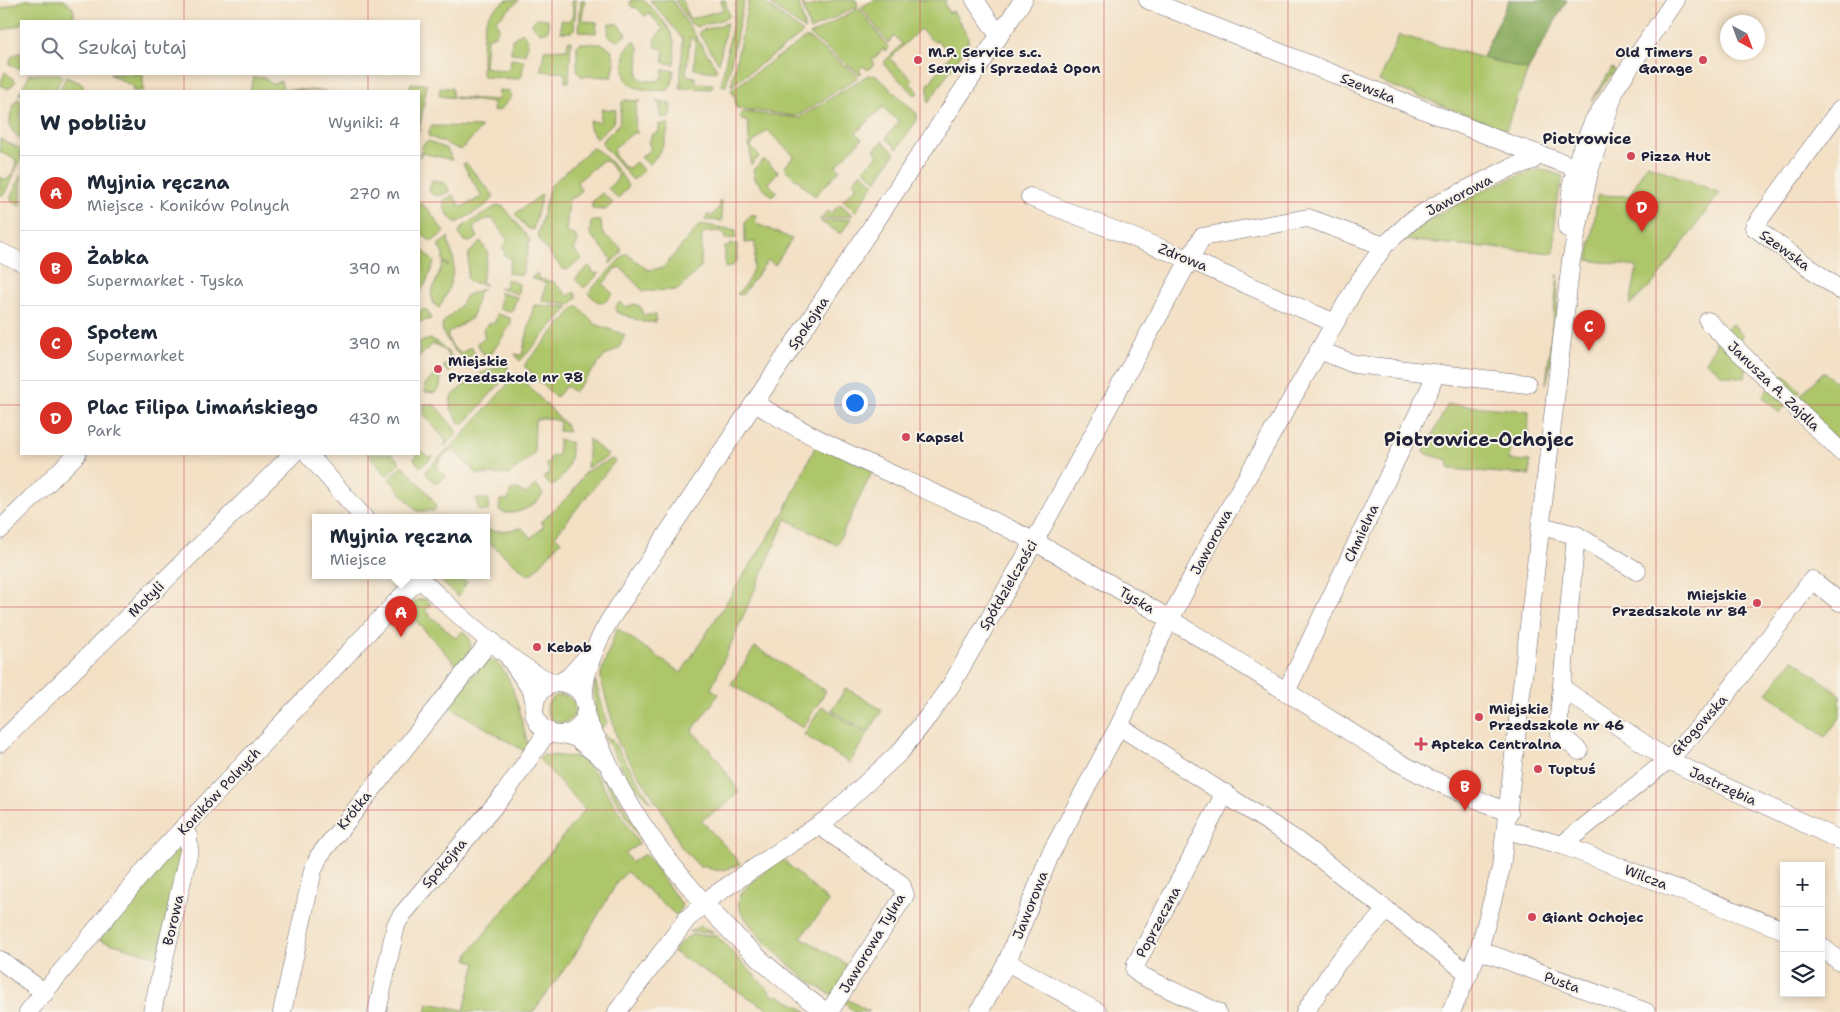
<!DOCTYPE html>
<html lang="pl">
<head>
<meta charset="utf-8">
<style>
  body { margin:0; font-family:"Shantell Sans",sans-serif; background:#f6f6f7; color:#1f2937 }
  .controls { position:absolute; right:15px; bottom:15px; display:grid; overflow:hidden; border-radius:0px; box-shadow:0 2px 8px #0003 }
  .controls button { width:45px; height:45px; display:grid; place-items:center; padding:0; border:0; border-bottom:1px solid #e0e1e3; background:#fff; color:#1f2937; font:25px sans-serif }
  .compass { position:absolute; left:1720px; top:15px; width:45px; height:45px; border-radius:50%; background:#fff; box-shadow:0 2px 8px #0003; rotate:139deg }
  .you { position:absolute; left:854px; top:402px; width:18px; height:18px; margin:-12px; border:4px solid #fff; border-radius:50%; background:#1a73e8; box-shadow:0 0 0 8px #1a73e833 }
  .badge { display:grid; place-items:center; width:32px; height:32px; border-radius:50%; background:#d93025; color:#fff; font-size:16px; font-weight:700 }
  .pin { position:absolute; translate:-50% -41px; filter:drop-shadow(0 1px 2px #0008) }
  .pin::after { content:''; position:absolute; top:26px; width:18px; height:15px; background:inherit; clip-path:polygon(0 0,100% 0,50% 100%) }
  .popup { position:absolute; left:312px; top:514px; width:178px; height:65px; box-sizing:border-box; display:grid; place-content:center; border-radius:0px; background:#fff; filter:drop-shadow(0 1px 4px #0005); font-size:16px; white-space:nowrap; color:#747a83 }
  .popup b { font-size:19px; color:#1f2937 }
  .popup::after { content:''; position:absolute; left:50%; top:100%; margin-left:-10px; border:10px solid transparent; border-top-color:#fff }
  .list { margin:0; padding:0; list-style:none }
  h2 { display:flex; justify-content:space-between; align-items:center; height:65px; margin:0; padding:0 20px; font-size:21px }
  h2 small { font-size:16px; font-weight:400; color:#747a83 }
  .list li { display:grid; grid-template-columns:32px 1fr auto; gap:15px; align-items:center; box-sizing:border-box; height:75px; padding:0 20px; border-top:1px solid #e0e1e3 }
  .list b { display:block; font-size:19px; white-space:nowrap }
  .list p { margin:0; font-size:16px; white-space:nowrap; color:#747a83 }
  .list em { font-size:16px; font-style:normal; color:#747a83 }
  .icon { flex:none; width:28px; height:28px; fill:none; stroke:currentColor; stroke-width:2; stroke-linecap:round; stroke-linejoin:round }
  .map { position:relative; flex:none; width:1840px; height:1012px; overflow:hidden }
  .search { position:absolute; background:#fff; box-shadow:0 2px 8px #0003; left:20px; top:20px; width:400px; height:55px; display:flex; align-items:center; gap:12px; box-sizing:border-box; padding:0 18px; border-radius:0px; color:#747a83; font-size:19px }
  .panel { position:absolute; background:#fff; box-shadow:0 2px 8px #0003; left:20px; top:90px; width:400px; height:365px; border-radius:0px }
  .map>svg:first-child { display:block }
  .green { fill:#aec66b; stroke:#687453 }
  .forest { fill:#8aab5f; stroke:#56664d }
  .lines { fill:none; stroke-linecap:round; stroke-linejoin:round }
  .minor-casing { stroke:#6b646b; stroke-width:19 }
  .minor { stroke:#fff; stroke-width:18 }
  .grid { fill:none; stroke:#d1495b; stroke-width:1; stroke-opacity:0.55 }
  .poi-dot { fill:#d1495b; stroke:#f7f3e8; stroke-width:2 }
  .labels { text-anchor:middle; stroke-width:4; stroke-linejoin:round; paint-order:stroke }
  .poi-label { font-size:14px; font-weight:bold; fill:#22223b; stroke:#f7f3e8; text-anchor:start }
  .street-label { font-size:14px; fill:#22223b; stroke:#f7f3e8 }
  .quarter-label { font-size:16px; font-weight:bold; fill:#22223b; stroke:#f7f3e8 }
  .district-label { font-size:19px; font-weight:bold; fill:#22223b; stroke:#f7f3e8 }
</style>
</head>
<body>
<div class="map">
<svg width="1840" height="1012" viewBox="0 0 1840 1012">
  <rect width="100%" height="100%" fill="#f7f3e8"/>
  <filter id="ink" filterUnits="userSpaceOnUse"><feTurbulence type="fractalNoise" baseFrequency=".02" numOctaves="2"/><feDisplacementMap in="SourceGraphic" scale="10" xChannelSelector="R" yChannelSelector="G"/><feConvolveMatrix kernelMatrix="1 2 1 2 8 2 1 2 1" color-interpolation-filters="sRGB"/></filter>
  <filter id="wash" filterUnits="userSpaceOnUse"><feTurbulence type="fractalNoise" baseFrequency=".0096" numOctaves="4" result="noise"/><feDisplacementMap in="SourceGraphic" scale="20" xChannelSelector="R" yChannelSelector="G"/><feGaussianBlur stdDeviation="1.12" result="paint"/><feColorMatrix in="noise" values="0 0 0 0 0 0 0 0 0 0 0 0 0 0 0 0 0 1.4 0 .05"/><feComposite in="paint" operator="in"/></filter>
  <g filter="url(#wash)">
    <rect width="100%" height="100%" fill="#f3e0c5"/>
    <g class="green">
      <polygon points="25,0 64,0 73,8 75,21 21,21 21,25 0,31 0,9"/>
      <path d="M 507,0 L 519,0 L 496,21 L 499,28 L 495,35 L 487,38 L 485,67 L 504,71 L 510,67 L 511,59 L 522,60 L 524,62 L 522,76 L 518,79 L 484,77 L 482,74 C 483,57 479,26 491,12 C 495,7 502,4 507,0 Z"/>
      <polygon points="572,0 576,0 574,29 571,32 561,32 561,20 570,21 573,16"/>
      <polygon points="581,0 585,0 582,17 585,21 597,22 596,33 579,32"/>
      <path d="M 631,0 L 644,0 C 665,24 678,30 674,64 L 663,63 L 664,50 L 656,47 L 654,39 L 663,29 L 649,13 L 645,16 L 636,7 L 633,8 L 630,4 Z"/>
      <polygon points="650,0 672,0 717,69 716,72 694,69 696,41 690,37 686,75 695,77 696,83 713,84 711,89 680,88 683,39"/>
      <polygon points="675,0 683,0 689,19 723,10 721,0 725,0 729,16 727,18 697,27 690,23"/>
      <polygon points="737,0 744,0 726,86 721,85"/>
      <polygon points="749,0 761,0 803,33 731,86"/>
      <polygon points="785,0 798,0 805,30 770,4"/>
      <polygon points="801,0 805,8 833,0 856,0 858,6 810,30"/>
      <polygon points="875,0 947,0 944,3 949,13 953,11 968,36 968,44 928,103 928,85 951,54 937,40 934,42 920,29 890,59 913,80 910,83 919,92 915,95 885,66 885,61 902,44 894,36 888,43 861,7"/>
      <polygon points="859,8 889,48 886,51 883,49 872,61 874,64 868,70 863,66 859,70 862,73 859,74 810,35"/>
      <polygon points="537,18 548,19 548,31 540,33 531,24"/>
      <polygon points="609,23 618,24 627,34 617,41 608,36"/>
      <polygon points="727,23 719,63 699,34 700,31"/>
      <polygon points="522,32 528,40 525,54 511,53 512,40"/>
      <polygon points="1399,35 1528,70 1506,130 1379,81"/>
      <polygon points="805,38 809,38 857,75 857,78 801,114 794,116 736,108 735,97 731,90"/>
      <polygon points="568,41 571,41 569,82 565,82 565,73 541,71 544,50 567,49"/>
      <path d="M 634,41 L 639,47 L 638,76 L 643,80 L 657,81 L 662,77 L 663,70 L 674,70 L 672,84 L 668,90 C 656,91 628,92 625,76 C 623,68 625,59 625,51 Z"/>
      <polygon points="580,43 602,44 611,49 615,62 612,77 581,76 577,72 577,46"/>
      <polygon points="21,52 21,69 9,64 12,56"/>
      <polygon points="1612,68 1615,70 1591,101"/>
      <polygon points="5,72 16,81 9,89 0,85"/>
      <polygon points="30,74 60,74 62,77 55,91 21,91 21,95 19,94"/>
      <polygon points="109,74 143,74 143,91 132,91 134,87"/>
      <polygon points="868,75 877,76 917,114 917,120 897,149 886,137 899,122 883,107 856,133 862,139 836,166 840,170 815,196 784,168 794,156 767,130 750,146 760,156 751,165 748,123 739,117 743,112 799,118"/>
      <polygon points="66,77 83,84 83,91 59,91"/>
      <polygon points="254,77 266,78 271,84 281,81 283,89 326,91 250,91"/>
      <polygon points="411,83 427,84 419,132 419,91 409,91"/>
      <polygon points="440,88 452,88 452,97 498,100 499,90 509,91 512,96 500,110 493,111 494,103 439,96"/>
      <path d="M 17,99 L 21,101 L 21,138 C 4,130 10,112 17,99 Z"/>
      <polygon points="624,100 641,101 636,103 635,130 638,133 633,133 614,148 614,154 623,166 629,168 636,162 644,171 633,180 602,144 602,141 619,124 622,102"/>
      <polygon points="656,102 671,104 670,118 660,117 660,104"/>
      <polygon points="602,109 616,110 613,123 596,139 589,126 590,121 600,122"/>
      <path d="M 659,124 L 669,124 C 666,142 661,152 649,165 L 641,157 L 651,149 L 648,141 L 651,139 L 651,135 L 659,132 Z"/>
      <polygon points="431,126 482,127 461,150 428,136"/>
      <path d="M 0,139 L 21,149 L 21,158 L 5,193 L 0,196 L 0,177 L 6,180 C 13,176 17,167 15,159 L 0,152 Z"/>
      <polygon points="428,141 447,149 452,160 422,153 419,157 423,144"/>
      <polygon points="882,141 895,153 876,181 864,169 878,155 874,150"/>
      <path d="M 592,148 C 601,149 626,178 628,187 L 618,199 L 608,188 L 617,180 L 618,175 L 607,161 L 602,161 L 577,182 L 581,190 L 577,196 L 569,199 L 566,231 L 575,235 L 578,242 L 574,250 L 582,259 L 567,270 L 563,269 L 540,242 L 538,234 L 550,186 Z"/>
      <polygon points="764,159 778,172 768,183 777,192 772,197 755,179 753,170"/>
      <path d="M 466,163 L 494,196 L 488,204 L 457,223 C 450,220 441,207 444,200 L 453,195 L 461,207 L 478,199 L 481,195 L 463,164 Z"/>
      <polygon points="1647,164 1720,193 1656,280 1630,305 1637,267 1588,260 1598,195 1629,196"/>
      <path d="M 1541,169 L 1563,176 L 1555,210 L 1554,253 L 1402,240 C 1435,213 1499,179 1541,169 Z"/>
      <polygon points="861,172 874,184 855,212 843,200 857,186 853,182"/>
      <polygon points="21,174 21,206 11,200 11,197"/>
      <polygon points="432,180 445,183 450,191 442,195 433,195 429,191"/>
      <polygon points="602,193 613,203 605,210 592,209 592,202"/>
      <polygon points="542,194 533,230 527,228 515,214"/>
      <polygon points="721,200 722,221 705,220 708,214 711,217 720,206 718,204"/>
      <polygon points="419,202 429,210 444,232 433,241 430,241 419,231"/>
      <polygon points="840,204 853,215 819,220 828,211 831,213"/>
      <path d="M 498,205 L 504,207 L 530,240 L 522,275 L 508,273 L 511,259 L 504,255 L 505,251 L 502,247 L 508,241 L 493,219 C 486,218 478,222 473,229 L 478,237 L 470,242 L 464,241 L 459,234 L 461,228 Z"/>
      <path d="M 751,215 L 757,215 L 755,223 L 792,239 L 775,265 L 768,260 L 742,295 L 737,294 C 753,278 756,264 755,242 L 745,243 L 745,222 Z"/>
      <polygon points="851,218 841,234 821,222"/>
      <polygon points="591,221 601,221 602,233 621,248 621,253 610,264 611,258 590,234"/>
      <polygon points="700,224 736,230 736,238 725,239 725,235 721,231 705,232 702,235 701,267 678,290 643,291 620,267 615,269 603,284 613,294 605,302 599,303 588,293 626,253 648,270 663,268"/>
      <path d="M 449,237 C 447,244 451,249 453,256 C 456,272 448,294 439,308 L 433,303 L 431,294 L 443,263 L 449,266 L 443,261 L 443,255 L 438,245 Z"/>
      <polygon points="481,241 488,254 481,282 486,285 470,282 467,278 469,253"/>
      <polygon points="730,244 737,244 737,260 731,267 725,268 725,247 729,247"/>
      <polygon points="419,246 434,262 427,281 419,294 419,268 423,263 419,257"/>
      <polygon points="589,266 595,274 600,273 584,288 575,279"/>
      <polygon points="537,273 539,279 554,282 568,296 574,292 577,297 571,304 542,301 546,283 531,278"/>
      <path d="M 1558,274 C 1558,311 1556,348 1546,384 Z"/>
      <polygon points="507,279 519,284 518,294 499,288 505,287"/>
      <path d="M 482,289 L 484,289 L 479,291 L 472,318 L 448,333 C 447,341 454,350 461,353 L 471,347 L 475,354 L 465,359 C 457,355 453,348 448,341 C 430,317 459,318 465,296 Z"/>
      <polygon points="498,292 517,297 512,311 499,309 501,295"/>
      <polygon points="620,302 626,307 634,304 641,307 643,315 656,315 656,322 643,322 616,312 616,306"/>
      <polygon points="534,305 569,307 520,361 515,354 522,355"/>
      <polygon points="577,305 595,324 625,335 619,348 605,356 574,392 566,386 558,396 554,396 525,367 525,364"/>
      <polygon points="423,310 427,310 431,319 419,322 419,311"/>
      <polygon points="497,314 510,318 511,324 492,353 483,354 477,343 485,338 483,330 487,324 495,323"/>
      <polygon points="1732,324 1743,336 1736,343 1724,331"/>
      <path d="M 431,339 C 441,343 451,354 455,364 L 449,373 L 443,367 L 450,361 C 448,353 442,346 433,344 L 419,357 L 419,342 Z"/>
      <polygon points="1716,339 1748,365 1744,378 1723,375 1705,361 1716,345"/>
      <path d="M 508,365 L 506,377 L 464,424 L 460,424 L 450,407 L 451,397 C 470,379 481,370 508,365 Z"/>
      <polygon points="1823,372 1840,385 1840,445 1795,401"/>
      <polygon points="436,373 441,378 440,387 435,393 425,392 425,384"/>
      <path d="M 517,374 L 567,426 L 569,432 L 559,431 L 560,422 C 553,418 543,417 535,420 L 534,454 L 509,475 L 477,474 L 454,450 C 446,452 439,458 437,467 L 446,476 L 439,483 L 435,483 L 426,474 L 426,470 L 456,442 Z"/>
      <polygon points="1783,374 1801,391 1793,399 1776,382"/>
      <polygon points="1770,387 1788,404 1779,413 1762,396"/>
      <polygon points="424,404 435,405 455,429 456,435 444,446 446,441 424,415"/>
      <polygon points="1448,404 1529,411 1528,442 1512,443 1509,460 1530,461 1530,475 1449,469 1448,460 1423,453"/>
      <path d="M 559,439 L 571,443 C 572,459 567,475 554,485 L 551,486 L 543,478 L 550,472 L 546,464 L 550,461 L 550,457 L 558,455 Z"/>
      <polygon points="589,439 609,456 587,468"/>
      <path d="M 817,443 L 873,470 L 837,545 L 786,519 L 711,689 L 719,694 L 692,731 L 716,757 L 739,792 L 722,808 L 701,820 L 741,864 C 726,869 718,874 704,866 L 701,868 L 682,848 L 663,812 L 619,745 L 601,680 L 601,673 L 617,628 L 681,673 L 783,514 Z"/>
      <polygon points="421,450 428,457 433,456 422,466 419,466 414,459"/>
      <polygon points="368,454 392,454 400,462 388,475 385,474"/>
      <polygon points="612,459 615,461 555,536 561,541 533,573 528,575 486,540 486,530 502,531 522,528 531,538 544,526 541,522 572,493 585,472"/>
      <polygon points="402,465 428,493 436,506 434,511 417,511 389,479"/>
      <path d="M 536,484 L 543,494 C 536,506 512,519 499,510 L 500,500 L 508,500 L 511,490 L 517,489 L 526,494 Z"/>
      <polygon points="476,499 489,499 488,511 478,510"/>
      <polygon points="436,576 458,576 467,582 458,597"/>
      <polygon points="425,599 431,604 425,611 456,638 463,631 469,638 471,647 467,655 470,658 460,669 405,609 417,600"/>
      <polygon points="755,647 826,691 803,728 731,684"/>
      <polygon points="1793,659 1840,695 1840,718 1825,737 1767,693"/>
      <path d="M 491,660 C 512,664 522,725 528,745 L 524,751 L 447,705 L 485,662 Z"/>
      <path d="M 595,680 L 607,723 L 600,730 C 596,721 592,691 595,680 Z"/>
      <polygon points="846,688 882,710 868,733 832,710"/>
      <circle cx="561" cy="709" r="14"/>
      <polygon points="822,706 867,734 850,763 804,735"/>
      <polygon points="604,735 612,740 652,803 628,779"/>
      <polygon points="542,755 579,757 595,773 639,844 625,853 631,862 645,854 682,905 677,916 627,872 618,881 574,956 533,1012 426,1012 428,1003 464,1010 476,963 467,959 469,953 585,809 539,759"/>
      <polygon points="585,755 602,770 642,836 641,840 599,772"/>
      <polygon points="177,847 182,851 158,957 99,940 142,885"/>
      <polygon points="650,853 656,856 678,886 672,885"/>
      <path d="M 781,858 L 829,902 L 801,937 L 851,967 L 835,996 C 807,985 751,934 739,907 C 736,892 754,880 765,872 L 764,868 Z"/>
      <polygon points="700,926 714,932 689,932"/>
      <polygon points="691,935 716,935 775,997 778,995 808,1012 773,1012 673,952 683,940"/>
      <polygon points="845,998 870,1012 854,1012 843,1001"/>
    </g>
    <polygon class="forest" points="1509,0 1567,0 1528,70 1482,57"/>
  </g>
  <g filter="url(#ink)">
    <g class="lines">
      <g class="minor-casing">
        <g id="minor">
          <polyline points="975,0 999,36"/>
          <polyline points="1148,0 1509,144 1589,172"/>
          <polyline points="1840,109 1754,227 1840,290"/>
          <polyline points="1030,197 1188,259 1335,323"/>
          <polyline points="1567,228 1572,184 1580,153 1594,120 1675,0"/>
          <polyline points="0,252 21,262"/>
          <polyline points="1708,321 1840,451"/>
          <polyline points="1319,350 1354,364 1527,384"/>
          <path d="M 755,403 C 844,459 943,493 1035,542 C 1159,609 1277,686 1396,761 L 1428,778 L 1509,813"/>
          <polyline points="308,454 364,518"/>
          <polyline points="1541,526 1576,535 1637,571"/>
          <polyline points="0,530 77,454"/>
          <polyline points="1576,535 1559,717 1560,734 1579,751"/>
          <path d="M 417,576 C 445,603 521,674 556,683"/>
          <polyline points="510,659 532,691 535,704"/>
          <polyline points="559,683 569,677 593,650"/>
          <circle cx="560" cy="709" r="26"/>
          <polyline points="1562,688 1668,760 1840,840"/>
          <polyline points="1286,692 1430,388 1435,374"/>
          <path d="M 584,700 C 582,673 596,644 609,621 L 1023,0"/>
          <path d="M 585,714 C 588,726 595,734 600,745 C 640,845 738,950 826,1012"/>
          <polyline points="1119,726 1296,840 1469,974"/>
          <polyline points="564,734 576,738 605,761"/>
          <polyline points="0,743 293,454"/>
          <polyline points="819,825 901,884 905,895 829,1012"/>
          <polyline points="1507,830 1562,845 1784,930"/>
          <polyline points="1562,845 1668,760 1715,710 1812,580 1840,602"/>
          <polyline points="1821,946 1840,962"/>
          <polyline points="1479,950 1646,1012"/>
          <polyline points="0,960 45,993"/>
          <polyline points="1007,962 1098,1012"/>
          <polyline points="28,1012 155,858 419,578"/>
          <polyline points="152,1012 189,850 188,836 182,829"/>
          <polyline points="282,1012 313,870 319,856 491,640"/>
          <polyline points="377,1012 396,925 401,916 505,793 548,731"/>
          <polyline points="617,1012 687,919 713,896 826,820 900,752 930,714 951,685 1034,542 1202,237 1308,218 1384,246"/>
          <polyline points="979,1012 1007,962 1050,855 1119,726 1162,635 1214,535 1356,286 1384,246 1411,221 1434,206 1510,168 1533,160 1537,154"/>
          <polyline points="1217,1012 1140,975 1135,970 1136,964 1225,793"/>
          <polyline points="1305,1012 1338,962 1387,910"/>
          <polyline points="1451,1012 1479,950 1501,868 1571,261 1589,172 1615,90"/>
        </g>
      </g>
      <use href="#minor" class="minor"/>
    </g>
  </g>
  <path class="grid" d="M 184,0 L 184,21M 368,0 L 368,21M 552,0 L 552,1012M 736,0 L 736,1012M 920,0 L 920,1012M 1104,0 L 1104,1012M 1288,0 L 1288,1012M 1472,0 L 1472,1012M 1656,0 L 1656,1012M 184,74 L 184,91M 368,74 L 368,91M 0,202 L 21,202M 419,202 L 1840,202M 0,405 L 21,405M 419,405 L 1840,405M 184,454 L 184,1012M 368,454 L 368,1012M 0,607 L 1840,607M 0,810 L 1840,810"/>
  <g class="poi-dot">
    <circle cx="918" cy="60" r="5"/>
    <circle cx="1703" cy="60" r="5"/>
    <circle cx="1631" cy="156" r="5"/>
    <circle cx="438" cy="369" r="5"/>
    <circle cx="906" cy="437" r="5"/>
    <circle cx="1757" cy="603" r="5"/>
    <circle cx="537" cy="647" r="5"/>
    <circle cx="1479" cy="717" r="5"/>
    <path d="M1418.5 736.5h5v5h5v5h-5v5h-5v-5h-5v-5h5z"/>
    <circle cx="1538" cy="769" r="5"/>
    <circle cx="1532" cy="917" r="5"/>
  </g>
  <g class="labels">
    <g class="poi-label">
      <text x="928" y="57">M.P. Service s.c.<tspan x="928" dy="16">Serwis i Sprzedaż Opon</tspan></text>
      <text x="1693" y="57" text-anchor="end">Old Timers<tspan x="1693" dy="16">Garage</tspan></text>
      <text x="1641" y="161">Pizza Hut</text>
      <text x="448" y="366">Miejskie<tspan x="448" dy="16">Przedszkole nr 78</tspan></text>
      <text x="916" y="442">Kapsel</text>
      <text x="1747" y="600" text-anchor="end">Miejskie<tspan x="1747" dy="16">Przedszkole nr 84</tspan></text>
      <text x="547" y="652">Kebab</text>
      <text x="1489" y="714">Miejskie<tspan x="1489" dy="16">Przedszkole nr 46</tspan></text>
      <text x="1431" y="749">Apteka Centralna</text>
      <text x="1548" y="774">Tuptuś</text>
      <text x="1542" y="922">Giant Ochojec</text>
    </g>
    <g class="street-label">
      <text transform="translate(1368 88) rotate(22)" y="5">Szewska</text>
      <text transform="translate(1459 195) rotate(-28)" y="5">Jaworowa</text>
      <text transform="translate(1785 250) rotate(36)" y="5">Szewska</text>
      <text transform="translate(1183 257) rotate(22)" y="5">Zdrowa</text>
      <text transform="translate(808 323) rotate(-56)" y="5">Spokojna</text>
      <text transform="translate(1774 386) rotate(44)" y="5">Janusza A. Zajdla</text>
      <text transform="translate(1361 533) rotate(-65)" y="5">Chmielna</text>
      <text transform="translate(1211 542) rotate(-62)" y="5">Jaworowa</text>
      <text transform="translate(1008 585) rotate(-60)" y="5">Spółdzielczości</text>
      <text transform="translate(146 599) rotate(-45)" y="5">Motyli</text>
      <text transform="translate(1137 600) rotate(30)" y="5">Tyska</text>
      <text transform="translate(1699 725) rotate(-48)" y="5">Głogowska</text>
      <text transform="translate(1723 786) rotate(25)" y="5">Jastrzębia</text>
      <text transform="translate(219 791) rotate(-47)" y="5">Koników Polnych</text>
      <text transform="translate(354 810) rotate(-51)" y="5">Krótka</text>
      <text transform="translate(444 863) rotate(-49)" y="5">Spokojna</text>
      <text transform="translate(1646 877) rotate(21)" y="5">Wilcza</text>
      <text transform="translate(1030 905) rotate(-68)" y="5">Jaworowa</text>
      <text transform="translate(173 920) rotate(-77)" y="5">Borowa</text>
      <text transform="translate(1158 922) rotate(-62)" y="5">Poprzeczna</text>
      <text transform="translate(872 943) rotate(-59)" y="5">Jaworowa Tylna</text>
      <text transform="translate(1562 982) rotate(20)" y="5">Pusta</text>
    </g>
    <g class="quarter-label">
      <text x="1587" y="144">Piotrowice</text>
    </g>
    <g class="district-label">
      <text x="1479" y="446">Piotrowice-Ochojec</text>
    </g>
  </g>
</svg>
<div class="controls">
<button>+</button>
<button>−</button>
<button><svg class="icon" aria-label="layers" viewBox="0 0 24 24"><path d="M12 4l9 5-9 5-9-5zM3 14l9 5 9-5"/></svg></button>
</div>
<svg class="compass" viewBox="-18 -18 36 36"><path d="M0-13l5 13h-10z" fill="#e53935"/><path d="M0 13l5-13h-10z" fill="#747a83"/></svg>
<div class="you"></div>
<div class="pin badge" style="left:401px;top:637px">A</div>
<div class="popup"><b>Myjnia ręczna</b>Miejsce</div>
<div class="pin badge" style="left:1465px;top:811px">B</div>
<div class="pin badge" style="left:1589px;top:351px">C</div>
<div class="pin badge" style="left:1642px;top:232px">D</div>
<div class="search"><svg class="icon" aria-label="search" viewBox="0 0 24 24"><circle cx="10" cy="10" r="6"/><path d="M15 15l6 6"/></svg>Szukaj tutaj</div>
<section class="panel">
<h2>W pobliżu<small>Wyniki: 4</small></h2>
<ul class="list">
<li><span class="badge">A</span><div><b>Myjnia ręczna</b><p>Miejsce · Koników Polnych</p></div><em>270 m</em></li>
<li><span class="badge">B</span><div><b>Żabka</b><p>Supermarket · Tyska</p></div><em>390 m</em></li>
<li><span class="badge">C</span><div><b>Społem</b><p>Supermarket</p></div><em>390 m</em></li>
<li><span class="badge">D</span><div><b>Plac Filipa Limańskiego</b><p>Park</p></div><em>430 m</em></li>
</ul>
</section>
</div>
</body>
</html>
